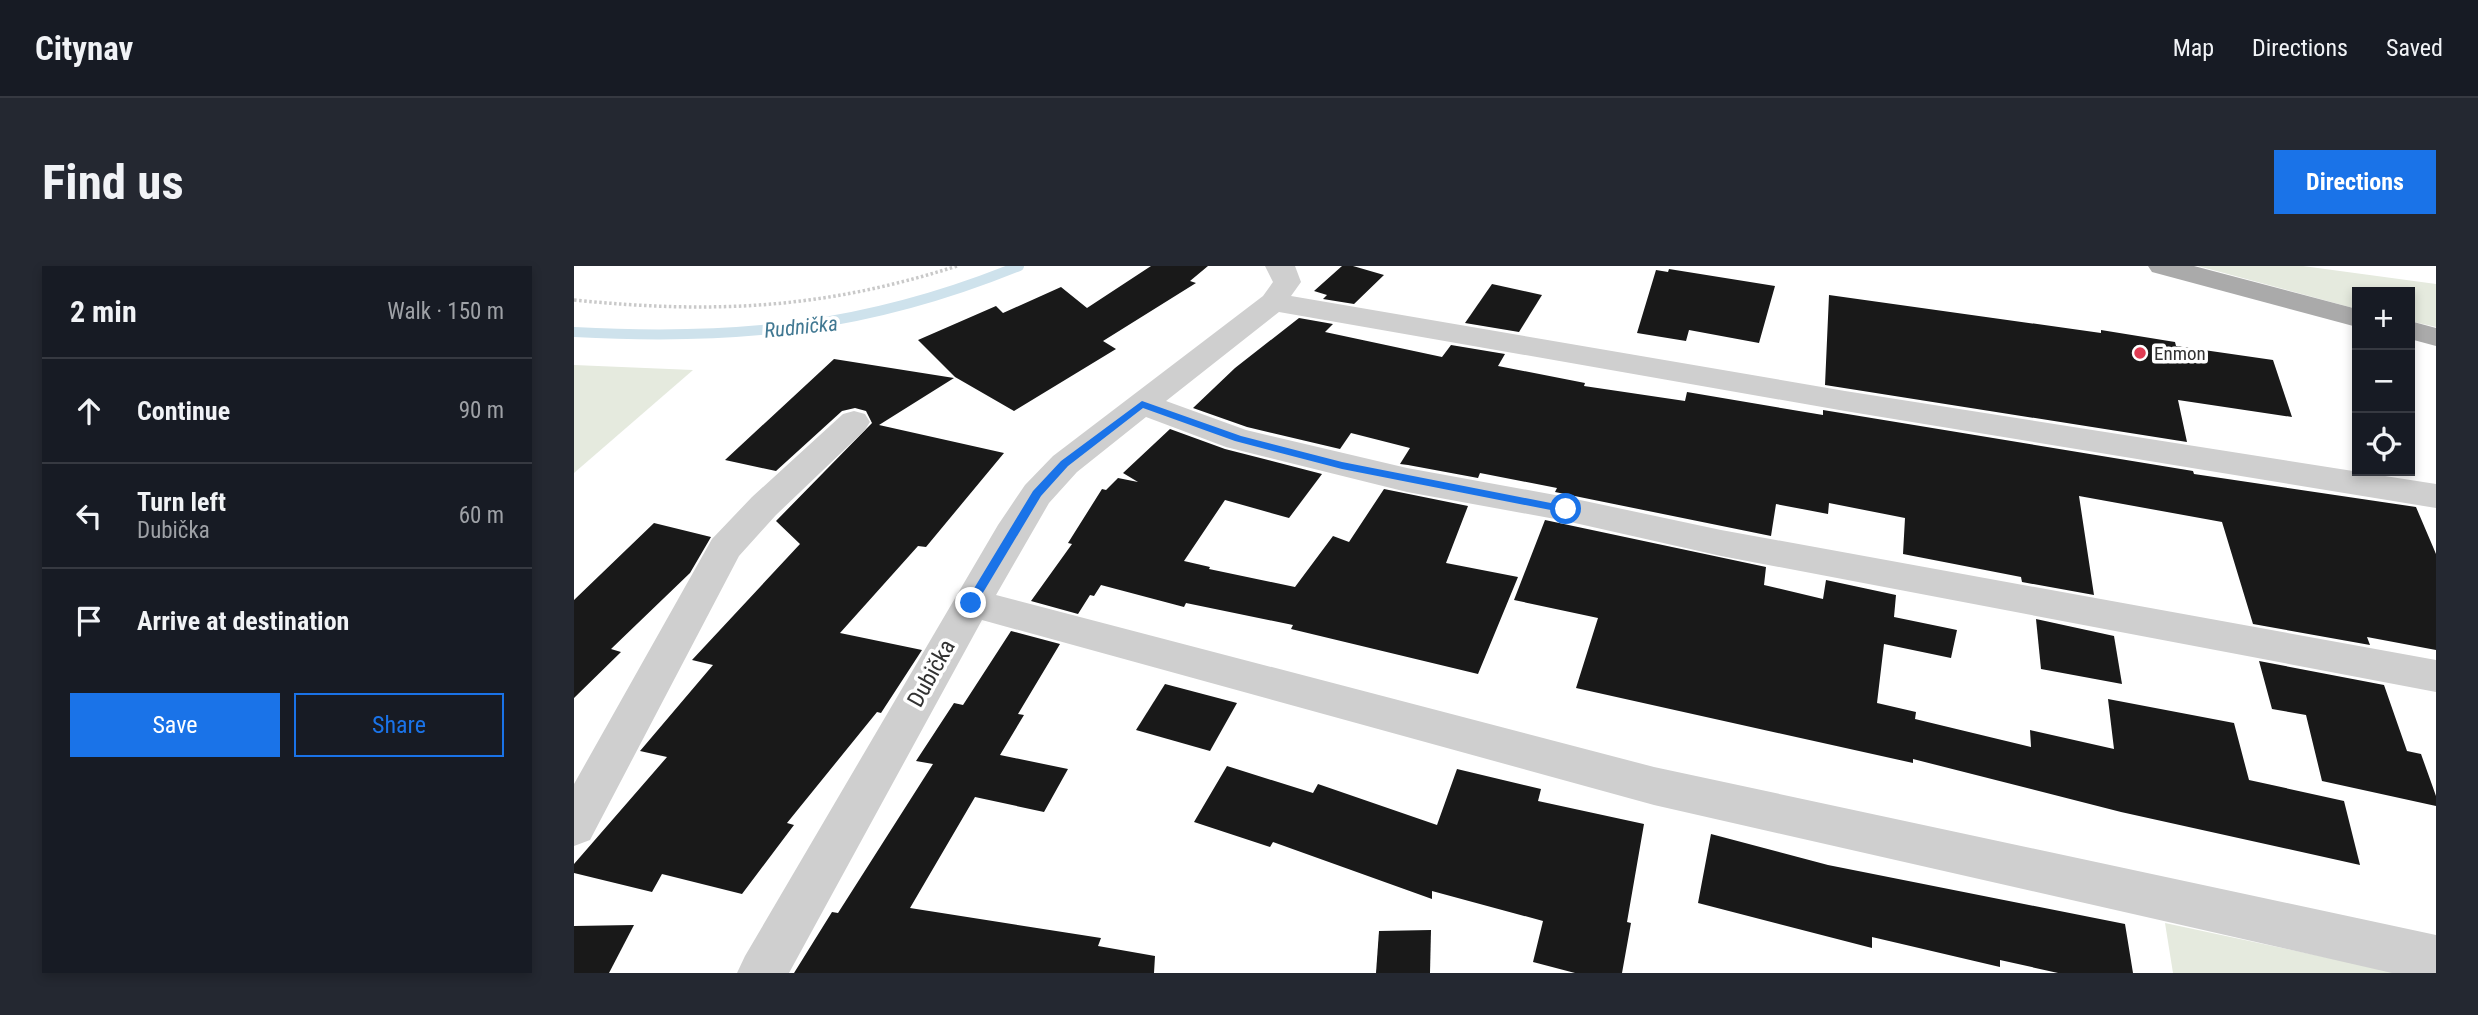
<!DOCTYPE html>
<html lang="en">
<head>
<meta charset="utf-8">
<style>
  body { margin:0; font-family:"Roboto Condensed",sans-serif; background:#242831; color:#f1f3f6 }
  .controls { position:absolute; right:21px; top:21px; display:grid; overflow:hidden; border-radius:0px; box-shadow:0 4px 10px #0003 }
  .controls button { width:63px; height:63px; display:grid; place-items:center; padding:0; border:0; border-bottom:2px solid #363941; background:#171b24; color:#f1f3f6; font:35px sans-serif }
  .stop { position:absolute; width:21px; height:21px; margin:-16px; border:5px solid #1a73e8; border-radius:50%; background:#fff }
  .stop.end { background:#1a73e8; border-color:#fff; box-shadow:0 2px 7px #0008 }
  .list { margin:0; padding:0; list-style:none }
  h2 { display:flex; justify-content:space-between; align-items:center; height:91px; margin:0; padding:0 28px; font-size:30px }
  h2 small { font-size:23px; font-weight:400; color:#9ea1a6 }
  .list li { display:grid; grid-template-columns:46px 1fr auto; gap:21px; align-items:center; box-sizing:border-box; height:105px; padding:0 28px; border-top:2px solid #363941 }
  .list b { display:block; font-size:26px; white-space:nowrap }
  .list p { margin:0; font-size:23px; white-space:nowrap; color:#9ea1a6 }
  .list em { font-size:23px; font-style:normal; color:#9ea1a6 }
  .actions { display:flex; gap:14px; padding:21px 28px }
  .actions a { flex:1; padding:16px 0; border:2px solid #1a73e8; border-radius:0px; text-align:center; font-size:24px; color:#1a73e8 }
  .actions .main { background:#1a73e8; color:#fff }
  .icon { flex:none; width:38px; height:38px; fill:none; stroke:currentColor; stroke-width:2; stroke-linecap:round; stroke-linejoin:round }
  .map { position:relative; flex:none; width:1862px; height:707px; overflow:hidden; border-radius:0px }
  header { display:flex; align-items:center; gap:42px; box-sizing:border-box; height:98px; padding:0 35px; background:#171b24; border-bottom:2px solid #363941 }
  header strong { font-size:33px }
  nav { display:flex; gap:38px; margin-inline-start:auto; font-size:24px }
  .intro { display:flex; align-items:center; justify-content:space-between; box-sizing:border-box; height:168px; padding:0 42px }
  h1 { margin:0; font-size:49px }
  .button { padding:18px 32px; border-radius:0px; background:#1a73e8; color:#fff; font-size:24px; font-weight:700 }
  main { display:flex; gap:42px; padding:0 42px }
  aside { flex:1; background:#171b24; border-radius:0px; box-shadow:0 4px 10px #0003 }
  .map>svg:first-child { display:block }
  .green { fill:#e5eade }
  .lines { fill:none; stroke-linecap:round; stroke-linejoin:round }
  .stream { stroke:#cee2ec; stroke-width:10 }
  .building { fill:#191919 }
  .path { stroke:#c9c9c9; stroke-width:3.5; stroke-dasharray:2.5 2.5; stroke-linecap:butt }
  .street { fill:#cfcfcf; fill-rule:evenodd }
  .primary { fill:#aaa; fill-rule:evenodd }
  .route { fill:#1a73e8 }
  .poi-dot { fill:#e03c53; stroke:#fff; stroke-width:2.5 }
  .labels { text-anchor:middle; stroke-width:7; stroke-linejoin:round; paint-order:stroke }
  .far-poi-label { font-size:19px; fill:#323232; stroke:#fff; text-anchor:start }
  .far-water-label { font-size:21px; font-style:italic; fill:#417892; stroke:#fff }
  .street-label { font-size:23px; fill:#323232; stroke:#fff }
</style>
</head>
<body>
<header>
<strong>Citynav</strong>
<nav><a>Map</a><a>Directions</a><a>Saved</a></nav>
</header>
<div class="intro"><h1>Find us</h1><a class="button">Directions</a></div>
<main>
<aside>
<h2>2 min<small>Walk · 150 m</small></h2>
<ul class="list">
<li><svg class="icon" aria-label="ahead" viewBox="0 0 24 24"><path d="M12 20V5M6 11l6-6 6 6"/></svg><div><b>Continue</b></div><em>90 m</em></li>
<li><svg class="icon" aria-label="left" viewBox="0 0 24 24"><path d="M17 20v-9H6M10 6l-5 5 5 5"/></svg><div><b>Turn left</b><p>Dubička</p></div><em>60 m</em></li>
<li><svg class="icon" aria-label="arrive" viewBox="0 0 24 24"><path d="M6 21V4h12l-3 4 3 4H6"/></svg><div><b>Arrive at destination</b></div></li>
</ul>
<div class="actions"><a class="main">Save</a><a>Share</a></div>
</aside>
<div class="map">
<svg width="1862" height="707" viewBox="0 0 1862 707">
  <rect width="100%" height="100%" fill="#fff"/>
  <g class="green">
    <polygon points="1624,0 1729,0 1862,18 1862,61 1836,55 1836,26 1783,26 1783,43"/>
    <polygon points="0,99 119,104 0,207"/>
    <polygon points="1591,657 1825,707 1599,707"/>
  </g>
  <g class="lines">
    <path class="stream" d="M 0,66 C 163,75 293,62 445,0"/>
  </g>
  <g class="building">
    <polygon points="577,0 634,0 616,15 622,17 529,75 542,83 440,145 381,111 344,74 422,40 429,47 487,21 513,42"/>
    <polygon points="768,0 779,0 810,9 780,38 749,33 753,29 740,25"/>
    <polygon points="1095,3 1201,20 1185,77 1115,64 1112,75 1063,67 1082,4 1094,6"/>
    <polygon points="918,18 968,29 945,66 891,57"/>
    <polygon points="1255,29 1527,67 1527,64 1601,76 1602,80 1699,94 1718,151 1604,134 1613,176 1251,119"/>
    <polygon points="725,52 759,58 751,66 868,91 877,79 931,88 924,100 1011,117 1010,120 1111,135 1113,126 1249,149 1249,144 1619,205 1620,208 1842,241 1862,288 1862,384 1793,371 1796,379 1679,358 1648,256 1505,230 1520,329 1448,316 1447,311 1329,288 1331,252 1255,237 1254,248 1202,238 1197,270 981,226 983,222 906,207 904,212 834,199 826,198 836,182 777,167 766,183 673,161 619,142 661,102"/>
    <polygon points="260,93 380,112 305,159 430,187 352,281 344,280 266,367 348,384 307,447 303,446 213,557 220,559 168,628 88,608 78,626 0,607 0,598 93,491 66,485 139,399 118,394 226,278 202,255 298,157 292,145 281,142 268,145 202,205 151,194"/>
    <polygon points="596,163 651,183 748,208 715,252 651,234 610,295 636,301 635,303 721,321 759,270 775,276 810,223 894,240 872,297 944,311 904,408 717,363 719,359 612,337 610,341 527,319 520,330 516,329 504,348 457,335 498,278 494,277 528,223 532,224 544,212 564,216 549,207"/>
    <polygon points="971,254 1192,301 1190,319 1249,333 1252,314 1322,329 1320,351 1383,364 1377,392 1310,378 1303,437 1342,446 1341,453 1457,481 1456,464 1540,483 1534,433 1660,457 1675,514 1770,535 1786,599 1547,546 1339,493 1339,497 1002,422 1024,352 940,334"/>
    <polygon points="80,257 137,271 116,307 37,383 47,386 0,432 0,334"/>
    <polygon points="1462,353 1540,370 1548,418 1467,403"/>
    <polygon points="437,365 486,378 444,448 450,449 426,489 494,503 470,546 401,531 336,642 527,672 524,680 581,690 580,707 220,707 258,646 264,647 359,498 342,495 380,437 389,439"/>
    <polygon points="1685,395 1810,419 1833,485 1847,488 1862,530 1862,540 1748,515 1732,449 1698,443"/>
    <polygon points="591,418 663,437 636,485 562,464"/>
    <polygon points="653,500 739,527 744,518 863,559 883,503 967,523 964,535 1070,558 1053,656 1057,657 1048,707 1001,707 959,696 969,655 858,625 858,633 699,576 696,581 620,556"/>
    <polygon points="1137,568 1254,599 1551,658 1559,707 1484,707 1426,694 1426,701 1298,671 1298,682 1124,637"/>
    <polygon points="60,659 35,707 0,707 0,660"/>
    <polygon points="857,664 856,707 802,707 805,665"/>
  </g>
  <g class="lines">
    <path class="path" d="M 0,34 C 140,48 248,43 383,0"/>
    <g class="street">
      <polygon points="691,0 721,0 727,16 717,30 1271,125 1862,218 1862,242 1271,145 705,46 592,135 672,164 833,202 992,231 1147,264 1862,394 1862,426 1147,290 992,255 833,226 652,181 572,151 503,206 475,237 422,329 1080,501 1862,669 1862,707 1818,707 1080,539 408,354 215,707 163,707 171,690 424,259 451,219 479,190 689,30 699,16"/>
      <polygon points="280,145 291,148 296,156 291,164 202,249 165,290 16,574 0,580 0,518 138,273 178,231 269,148"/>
    </g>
    <g class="primary">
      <polygon points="1574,0 1620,0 1783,43 1783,61 1578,6"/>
      <polygon points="1836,55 1862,62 1862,80 1836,73"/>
    </g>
  </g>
  <polygon class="route" points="568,135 667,170 768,196 992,240 997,243 992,247 768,203 661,175 569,142 494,200 467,230 401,340 393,340 393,334 459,225 487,195"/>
  <circle class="poi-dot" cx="1566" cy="87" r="7"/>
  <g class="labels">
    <g class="far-poi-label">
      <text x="1580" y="94">Enmon</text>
    </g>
    <g class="far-water-label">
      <text transform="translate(227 61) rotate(-6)" y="7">Rudnička</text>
    </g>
    <g class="street-label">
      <text transform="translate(357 407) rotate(-61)" y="8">Dubička</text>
    </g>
  </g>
</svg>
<div class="controls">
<button>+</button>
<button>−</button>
<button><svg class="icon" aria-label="locate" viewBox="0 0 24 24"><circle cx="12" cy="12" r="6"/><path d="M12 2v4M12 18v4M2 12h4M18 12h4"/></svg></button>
</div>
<div class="stop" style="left:992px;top:243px"></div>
<div class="stop end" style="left:397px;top:337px"></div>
</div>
</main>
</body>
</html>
